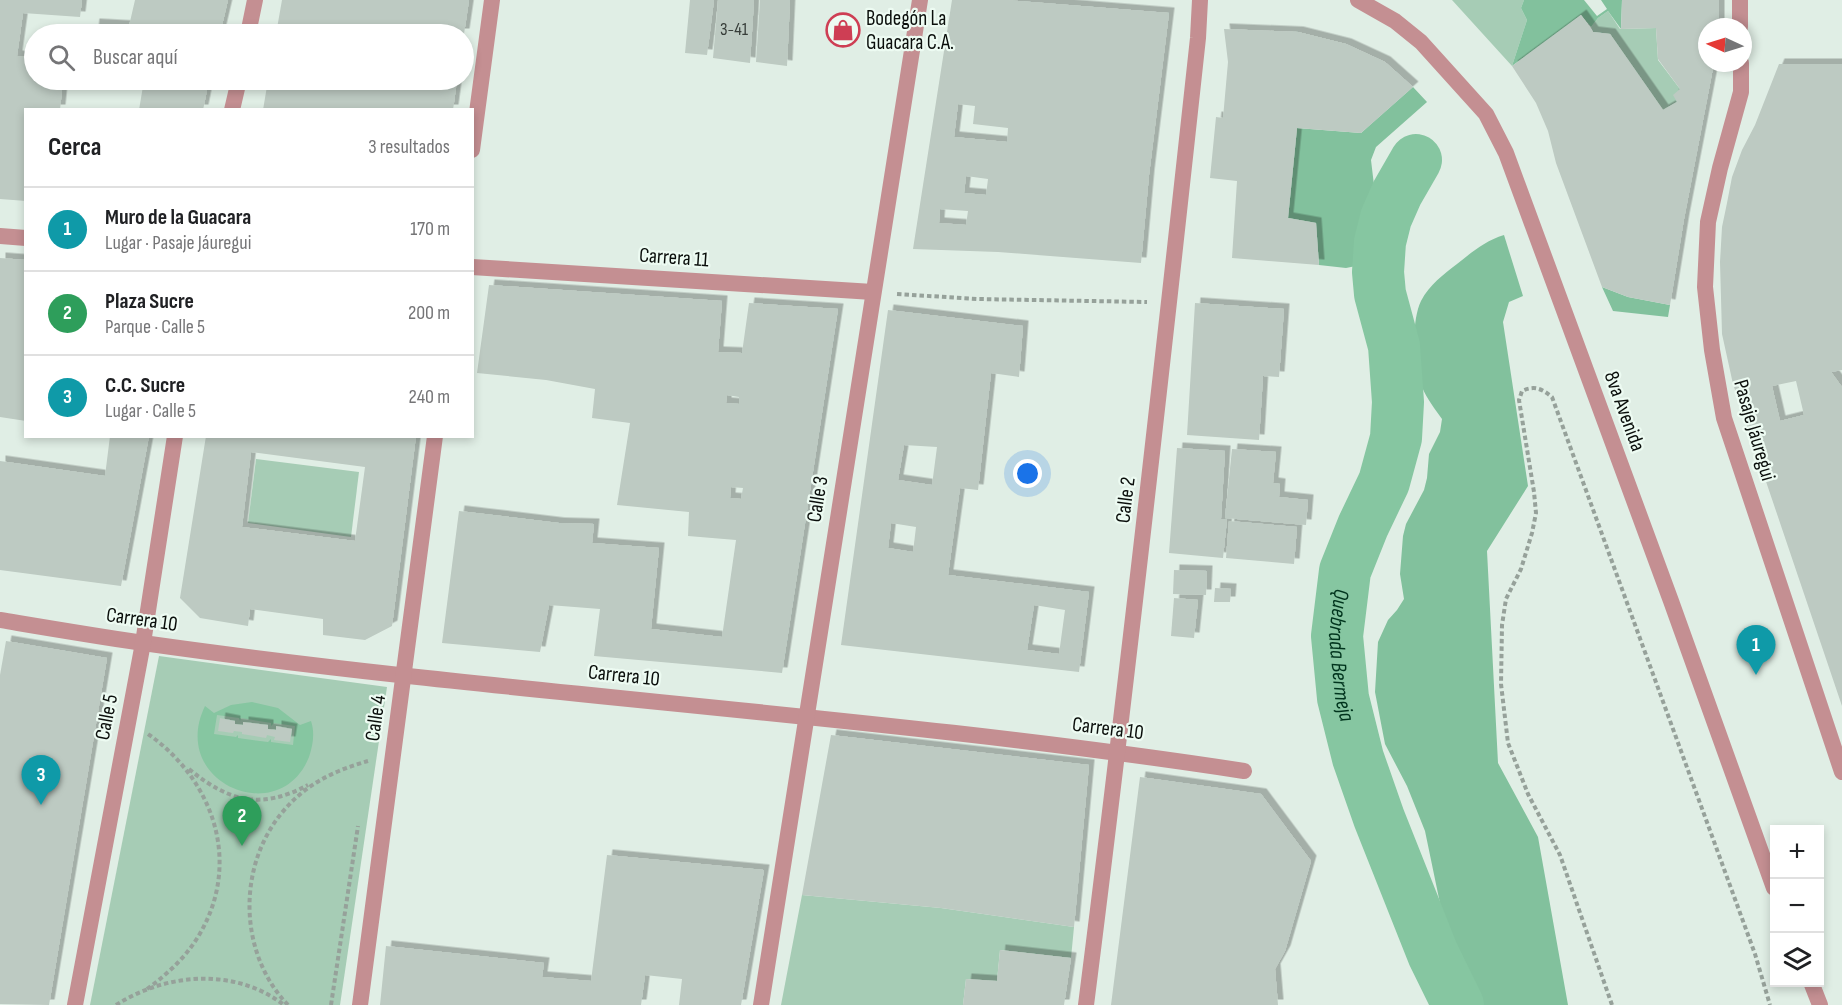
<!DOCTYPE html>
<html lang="es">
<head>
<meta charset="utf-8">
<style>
  body { margin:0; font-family:"Sofia Sans Condensed",sans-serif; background:#f6f6f6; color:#202124 }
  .controls { position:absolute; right:18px; bottom:18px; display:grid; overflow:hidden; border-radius:0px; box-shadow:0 3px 9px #0003 }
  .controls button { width:54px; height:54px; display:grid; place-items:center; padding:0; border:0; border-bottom:2px solid #e0e0e0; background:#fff; color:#202124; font:30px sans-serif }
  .compass { position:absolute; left:1698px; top:18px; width:54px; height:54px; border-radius:50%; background:#fff; box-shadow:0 3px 9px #0003; rotate:274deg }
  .you { position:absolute; left:1028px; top:474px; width:21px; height:21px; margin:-15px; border:4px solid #fff; border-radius:50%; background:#1a73e8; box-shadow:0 0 0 9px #1a73e833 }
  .badge { display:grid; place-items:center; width:39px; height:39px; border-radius:50%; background:#b45309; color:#fff; font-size:20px; font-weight:700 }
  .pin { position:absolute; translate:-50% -50px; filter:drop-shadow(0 2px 3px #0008) }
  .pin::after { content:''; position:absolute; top:32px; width:21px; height:18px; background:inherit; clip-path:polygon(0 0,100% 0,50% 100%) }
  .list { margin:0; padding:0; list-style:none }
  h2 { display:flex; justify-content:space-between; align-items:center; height:78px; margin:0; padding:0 24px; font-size:26px }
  h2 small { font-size:20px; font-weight:400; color:#757577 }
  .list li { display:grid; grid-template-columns:39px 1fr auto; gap:18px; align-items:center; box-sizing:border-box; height:84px; padding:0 24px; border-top:2px solid #e0e0e0 }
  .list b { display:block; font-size:22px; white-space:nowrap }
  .list p { margin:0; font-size:20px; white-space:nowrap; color:#757577 }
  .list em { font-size:20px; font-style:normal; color:#757577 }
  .icon { flex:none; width:33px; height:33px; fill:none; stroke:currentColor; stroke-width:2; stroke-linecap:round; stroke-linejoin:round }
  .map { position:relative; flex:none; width:1842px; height:1005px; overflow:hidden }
  .search { position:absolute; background:#fff; box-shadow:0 3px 9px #0003; left:24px; top:24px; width:450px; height:66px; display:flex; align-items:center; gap:15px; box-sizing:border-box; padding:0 21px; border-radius:33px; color:#757577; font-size:22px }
  .panel { position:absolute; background:#fff; box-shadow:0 3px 9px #0003; left:24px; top:108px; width:450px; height:330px; border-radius:0px }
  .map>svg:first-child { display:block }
  .green { fill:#a6ccb5 }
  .forest { fill:#82c19d }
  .water { fill:#86c6a1; fill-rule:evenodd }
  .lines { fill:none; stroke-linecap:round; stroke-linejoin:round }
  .river { stroke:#86c6a1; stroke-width:52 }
  .building { fill:#bdcac2; fill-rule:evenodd; filter:url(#shadow) }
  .path { stroke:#96a19a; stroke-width:4; stroke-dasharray:4.5 3; stroke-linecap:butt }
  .minor { stroke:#c48f92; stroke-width:16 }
  .labels { text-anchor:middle; stroke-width:4.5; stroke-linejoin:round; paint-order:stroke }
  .number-label { font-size:18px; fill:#373d39 }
  .poi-label { font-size:21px; fill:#0a0e0b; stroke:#edfbf2; text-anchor:start }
  .street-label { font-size:21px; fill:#0a0e0b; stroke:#edfbf2 }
  .water-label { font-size:22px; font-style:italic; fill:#00341d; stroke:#edfbf2 }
</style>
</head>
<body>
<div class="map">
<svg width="1842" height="1005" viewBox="0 0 1842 1005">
  <defs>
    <filter id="shadow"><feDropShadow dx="5.5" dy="-5.5" stdDeviation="0" flood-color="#0004"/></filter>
  </defs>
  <rect width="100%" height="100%" fill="#e0eee5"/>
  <g class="green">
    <polygon points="1452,0 1524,0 1521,8 1527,20 1512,66"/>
    <polygon points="1608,11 1620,29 1656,28 1658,60 1680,89 1677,102 1663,110 1610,34 1593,32 1591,27 1598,18"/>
    <polygon points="256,459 359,472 351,537 248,523"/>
    <polygon points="159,656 387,687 340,1005 90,1005"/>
    <polygon points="802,895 941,908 1074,927 1071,958 1000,950 997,981 966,979 963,1005 781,1005"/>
  </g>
  <g class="forest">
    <polygon points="1524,0 1584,0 1597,16 1607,9 1601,0 1622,0 1621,29 1608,11 1598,18 1591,27 1581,15 1512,66 1527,20 1521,8"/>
    <polygon points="1413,87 1427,102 1376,147 1371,160 1376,202 1364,255 1356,266 1346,268 1319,265 1316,223 1288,218 1297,128 1361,133"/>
    <path d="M 1504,235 L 1523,296 L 1509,302 L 1503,322 L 1528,486 L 1487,551 L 1498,763 L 1538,837 L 1568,1005 L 1477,1005 L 1453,966 L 1425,831 L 1407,786 L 1385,744 L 1375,692 L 1378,642 L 1388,620 L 1397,610 L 1404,599 L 1400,574 L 1403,536 L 1406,524 L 1424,490 L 1427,478 L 1429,454 L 1440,432 L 1442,419 C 1435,409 1427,399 1422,387 C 1413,366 1411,322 1421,301 C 1429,285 1444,274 1457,264 C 1472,252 1485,241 1504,235 Z"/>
    <polygon points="1602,287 1628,297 1670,305 1668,317 1613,311"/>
  </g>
  <path class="water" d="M 252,702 L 278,708 L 300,725 L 311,721 C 315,733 313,745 309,757 C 280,830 168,783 205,706 L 214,713 L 231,705 ZM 217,715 L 239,718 L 240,721 L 241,718 L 271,723 L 271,726 L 274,723 L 295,726 L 293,745 L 271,742 L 271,739 L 268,742 L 238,738 L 238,735 L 236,737 L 214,734 Z"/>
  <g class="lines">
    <path class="river" id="s1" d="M 1416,160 L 1397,193 L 1386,218 L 1380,242 L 1378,272 L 1380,294 L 1394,346 L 1398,402 L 1396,438 L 1384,482 L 1363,526 L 1345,571 L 1337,636 L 1343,698 L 1358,758 L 1379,818 L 1433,954 L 1458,1005"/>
  </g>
  <g class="building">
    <polygon points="0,0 82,0 80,17 23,13 17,56 34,58 34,80 63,80 60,110 26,110 26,201 0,199"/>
    <polygon points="135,0 228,0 220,34 93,34 94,24 129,26"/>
    <polygon points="282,0 469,0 464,34 276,34"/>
    <polygon points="690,0 714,0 707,55 685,53"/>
    <polygon points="718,0 754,0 750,63 713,58"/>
    <polygon points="760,0 790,0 787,66 756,62"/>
    <path d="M 952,0 L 1005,0 L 1169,13 L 1149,175 L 1141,263 L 998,252 L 913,249 ZM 958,104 L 975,106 L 973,124 L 1008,128 L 1007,142 L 954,137 ZM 966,176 L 988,179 L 986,195 L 964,193 ZM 940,209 L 968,211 L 966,225 L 939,223 Z"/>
    <polygon points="1622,0 1719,0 1719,27 1707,27 1707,63 1714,63 1684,219 1670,305 1628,297 1602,287 1556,163 1548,131 1536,103 1512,66 1581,15 1593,32 1610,34 1663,110 1677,102 1673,95 1680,89 1658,59 1656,28 1621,29"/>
    <polygon points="1224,29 1298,32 1346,44 1385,62 1413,87 1361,133 1297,128 1288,218 1316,223 1319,265 1232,258 1237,181 1210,178 1216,117 1223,118 1228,62"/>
    <path d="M 1779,64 L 1842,64 L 1842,370 L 1831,372 L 1842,387 L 1842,706 L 1733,384 L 1722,334 L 1720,262 L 1722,227 L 1727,203 L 1732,177 L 1742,150 L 1755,125 ZM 1796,381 L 1804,415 L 1780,421 L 1772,386 Z"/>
    <polygon points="144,80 209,80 203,110 139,110"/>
    <polygon points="268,80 457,80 453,110 263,110"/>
    <polygon points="0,258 26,260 26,421 0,417"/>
    <path d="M 489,285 L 722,301 L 718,352 L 742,353 L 749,303 L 838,309 L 782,673 L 594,656 L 600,609 L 549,605 L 540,652 L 442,643 L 459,511 L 559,523 L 594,524 L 592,543 L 659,548 L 651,629 L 722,637 L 736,540 L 688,536 L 689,512 L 617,505 L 630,423 L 592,418 L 595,389 L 546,380 L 477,373 ZM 727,395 L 739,397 L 739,404 L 726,403 ZM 731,487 L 743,488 L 741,499 L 730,498 Z"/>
    <polygon points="1195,303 1284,309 1279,377 1263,376 1259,440 1187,435"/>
    <path d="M 888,310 L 1023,326 L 1019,377 L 991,373 L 978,490 L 960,488 L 948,575 L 1089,592 L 1079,672 L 841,645 ZM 904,445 L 937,447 L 932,485 L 898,480 ZM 891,523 L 916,527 L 913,552 L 888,548 ZM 1034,605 L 1065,610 L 1059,654 L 1027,650 Z"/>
    <polygon points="110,436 149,436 121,586 0,570 0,461 105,476"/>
    <path d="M 206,436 L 416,436 L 392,626 L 365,640 L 323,635 L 323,619 L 250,609 L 248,626 L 200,618 L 180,598 ZM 251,452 L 365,467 L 355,541 L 242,527 Z"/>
    <polygon points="1177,448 1225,451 1221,519 1227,519 1223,558 1169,553"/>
    <polygon points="1232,449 1276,452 1273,483 1280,484 1279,497 1308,500 1306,525 1225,518"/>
    <polygon points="1229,521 1297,527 1294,564 1226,558"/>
    <polygon points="1174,570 1207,571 1206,595 1173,594"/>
    <polygon points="1215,588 1231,589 1230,602 1214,602"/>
    <polygon points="1174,598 1198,600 1194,638 1171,636"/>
    <polygon points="6,641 107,658 49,1005 0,1004 0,675"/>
    <polygon points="220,718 235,721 235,724 243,725 243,722 268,725 268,729 276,730 276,726 292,729 290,742 274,740 275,737 267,735 266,738 242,734 242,732 234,731 233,733 218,731"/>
    <polygon points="831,735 1089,765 1074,927 941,908 802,895"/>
    <polygon points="1140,777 1261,794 1311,861 1285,951 1275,969 1278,1005 1111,1005"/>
    <polygon points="607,855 764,870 741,1005 679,1005 682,979 645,975 641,1005 380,1005 386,946 544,963 542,977 591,981"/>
    <polygon points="1000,950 1071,958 1064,1005 963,1005 966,979 997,981"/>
  </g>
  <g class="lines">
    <g class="path">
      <polyline points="897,294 977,299 1147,302"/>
      <path d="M 189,769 C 229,802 261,810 308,785"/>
      <path d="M 147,989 C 166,975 183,960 196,940 C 243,867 216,782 148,734"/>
      <path d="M 116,1005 C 166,973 235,967 284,1005"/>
      <path d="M 288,1005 C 237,952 237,862 286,808 C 308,783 336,770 368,761"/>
      <polyline points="331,1005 358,826"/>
      <path d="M 1612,1005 L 1560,855 L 1528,794 L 1508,743 L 1501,684 L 1502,625 L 1506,599 L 1521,569 L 1532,533 L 1536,513 L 1534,492 L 1519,400 L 1522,391 C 1535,385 1542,389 1552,397 L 1755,954 L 1770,1005"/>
    </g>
    <g class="minor">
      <polyline points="1358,0 1395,21 1421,42 1486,114 1506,153 1671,601 1774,888"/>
      <polyline points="1740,0 1740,27"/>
      <polyline points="248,34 255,0"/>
      <polyline points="1741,63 1741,92 1720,168 1708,222 1705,287 1712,350 1724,418 1842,772"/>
      <polyline points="232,110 239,80"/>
      <polyline points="472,150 492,0"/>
      <polyline points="0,236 26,238"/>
      <polyline points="472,267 873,292"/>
      <path d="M 0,620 C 48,628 95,636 143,643 C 509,695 879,715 1244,771"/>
      <polyline points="1811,982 1820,1005"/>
      <polyline points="75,1005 143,643 175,436"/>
      <polyline points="360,1005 435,436"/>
      <polyline points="761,1005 920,0"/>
      <path d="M 1086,1005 C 1127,683 1163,361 1198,38 L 1200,0"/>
    </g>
  </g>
  <defs>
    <g id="shop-ring" transform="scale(1.725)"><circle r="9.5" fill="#edfbf2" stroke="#ce3e54" stroke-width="1.5"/><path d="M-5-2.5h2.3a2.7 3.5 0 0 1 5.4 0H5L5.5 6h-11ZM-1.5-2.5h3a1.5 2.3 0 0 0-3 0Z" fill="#ce3e54"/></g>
  </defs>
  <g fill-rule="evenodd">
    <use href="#shop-ring" x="843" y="30"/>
  </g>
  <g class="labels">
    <g class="number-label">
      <text x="734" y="35">3-41</text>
    </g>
    <g class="poi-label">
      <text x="866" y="25">Bodegón La<tspan x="866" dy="24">Guacara C.A.</tspan></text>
    </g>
    <g class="street-label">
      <text transform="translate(674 257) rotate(4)" y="7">Carrera 11</text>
      <text transform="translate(1625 411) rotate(70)" y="7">8va Avenida</text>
      <text transform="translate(1755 430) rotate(74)" y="7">Pasaje Jáuregui</text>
      <text transform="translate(817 499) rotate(-81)" y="7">Calle 3</text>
      <text transform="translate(1125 500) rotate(-83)" y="7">Calle 2</text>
      <text transform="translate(142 619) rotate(8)" y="7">Carrera 10</text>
      <text transform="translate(624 675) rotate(6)" y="7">Carrera 10</text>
      <text transform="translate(106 717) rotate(-79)" y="7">Calle 5</text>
      <text transform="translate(375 718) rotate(-82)" y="7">Calle 4</text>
      <text transform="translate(1108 728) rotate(7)" y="7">Carrera 10</text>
    </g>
    <g class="water-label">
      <text dy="8" stroke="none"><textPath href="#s1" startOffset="516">Quebrada Bermeja</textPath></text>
    </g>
  </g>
</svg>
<div class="controls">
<button>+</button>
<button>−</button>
<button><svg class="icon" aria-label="layers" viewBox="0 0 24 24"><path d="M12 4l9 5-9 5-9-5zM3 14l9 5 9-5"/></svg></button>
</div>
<svg class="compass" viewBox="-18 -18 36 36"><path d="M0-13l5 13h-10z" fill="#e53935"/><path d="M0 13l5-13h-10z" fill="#757577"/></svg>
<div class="you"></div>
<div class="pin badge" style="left:1756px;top:675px;background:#0f9aa8">1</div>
<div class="pin badge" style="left:242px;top:846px;background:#2e9e5b">2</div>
<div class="pin badge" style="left:41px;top:805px;background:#0f9aa8">3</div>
<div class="search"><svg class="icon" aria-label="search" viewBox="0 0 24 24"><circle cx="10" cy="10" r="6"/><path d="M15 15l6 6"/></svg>Buscar aquí</div>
<section class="panel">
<h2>Cerca<small>3 resultados</small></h2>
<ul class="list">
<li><span class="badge" style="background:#0f9aa8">1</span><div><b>Muro de la Guacara</b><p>Lugar · Pasaje Jáuregui</p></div><em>170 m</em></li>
<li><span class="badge" style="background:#2e9e5b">2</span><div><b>Plaza Sucre</b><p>Parque · Calle 5</p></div><em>200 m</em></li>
<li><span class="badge" style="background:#0f9aa8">3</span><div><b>C.C. Sucre</b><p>Lugar · Calle 5</p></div><em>240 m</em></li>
</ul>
</section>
</div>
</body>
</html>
